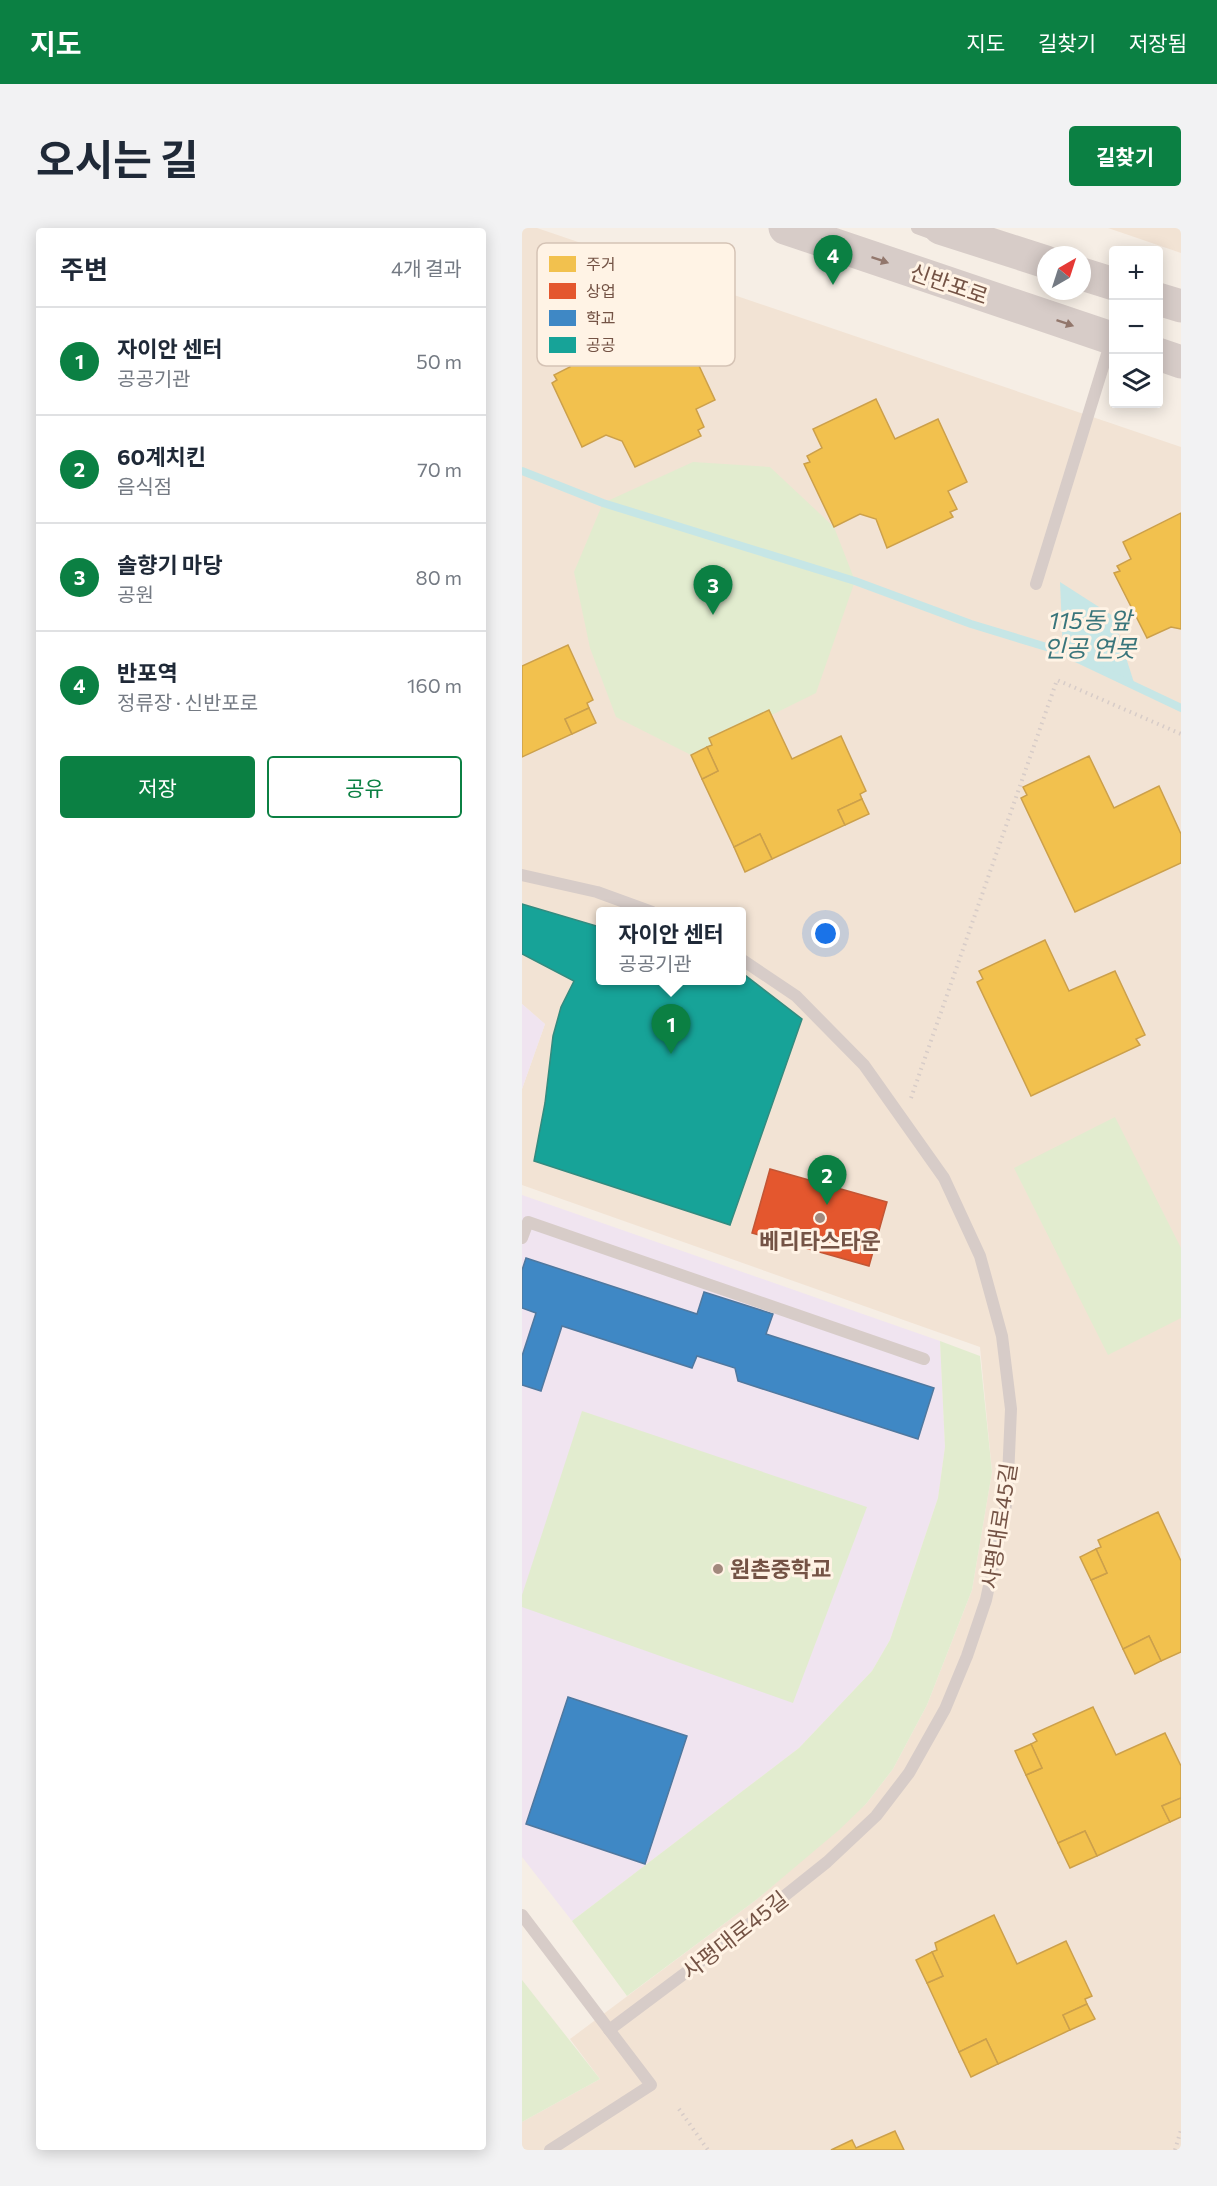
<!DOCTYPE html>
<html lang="ko">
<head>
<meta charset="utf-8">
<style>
  body { margin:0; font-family:Commissioner,"Noto Sans KR",sans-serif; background:#f2f2f3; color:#1f2937 }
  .controls { position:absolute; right:18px; top:18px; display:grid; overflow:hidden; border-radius:6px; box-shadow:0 3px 15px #0003 }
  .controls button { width:54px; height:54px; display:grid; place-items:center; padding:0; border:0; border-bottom:2px solid #e0e1e3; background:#fff; color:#1f2937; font:30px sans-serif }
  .compass { position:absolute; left:515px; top:18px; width:54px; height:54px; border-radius:50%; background:#fff; box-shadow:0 3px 15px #0003; rotate:39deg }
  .you { position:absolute; left:304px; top:706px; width:21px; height:21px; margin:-15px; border:4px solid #fff; border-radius:50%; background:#1a73e8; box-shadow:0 0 0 9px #1a73e833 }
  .badge { display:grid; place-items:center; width:39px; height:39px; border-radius:50%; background:#0b8043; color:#fff; font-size:20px; font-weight:700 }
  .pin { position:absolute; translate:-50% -50px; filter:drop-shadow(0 2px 3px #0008) }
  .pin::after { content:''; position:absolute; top:32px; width:21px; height:18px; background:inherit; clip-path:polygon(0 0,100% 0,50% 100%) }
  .popup { position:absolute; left:74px; top:679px; width:150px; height:78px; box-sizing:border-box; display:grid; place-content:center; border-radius:6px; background:#fff; filter:drop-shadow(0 2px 4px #0005); font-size:20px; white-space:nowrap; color:#747a83 }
  .popup b { font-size:22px; color:#1f2937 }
  .popup::after { content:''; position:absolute; left:50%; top:100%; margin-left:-12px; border:12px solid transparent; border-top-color:#fff }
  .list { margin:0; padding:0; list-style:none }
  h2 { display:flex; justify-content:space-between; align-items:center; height:78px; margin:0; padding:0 24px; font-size:26px }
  h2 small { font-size:20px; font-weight:400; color:#747a83 }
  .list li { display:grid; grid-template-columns:39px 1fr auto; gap:18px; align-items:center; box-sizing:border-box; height:108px; padding:0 24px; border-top:2px solid #e0e1e3 }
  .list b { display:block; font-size:22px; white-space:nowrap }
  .list p { margin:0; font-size:20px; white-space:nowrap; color:#747a83 }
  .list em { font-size:20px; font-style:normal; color:#747a83 }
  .actions { display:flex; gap:12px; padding:18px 24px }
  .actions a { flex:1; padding:14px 0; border:2px solid #0b8043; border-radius:6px; text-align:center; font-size:21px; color:#0b8043 }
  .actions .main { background:#0b8043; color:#fff }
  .icon { flex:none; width:33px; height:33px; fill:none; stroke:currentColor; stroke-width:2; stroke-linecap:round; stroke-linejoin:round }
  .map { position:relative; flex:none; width:659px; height:1922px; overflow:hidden; border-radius:6px }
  header { display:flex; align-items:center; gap:36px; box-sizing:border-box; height:84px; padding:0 30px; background:#0b8043; color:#fff }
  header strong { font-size:28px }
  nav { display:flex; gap:33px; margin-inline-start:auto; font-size:21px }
  .intro { display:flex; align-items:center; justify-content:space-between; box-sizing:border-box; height:144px; padding:0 36px }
  h1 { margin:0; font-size:42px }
  .button { padding:15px 27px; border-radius:6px; background:#0b8043; color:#fff; font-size:21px; font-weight:700 }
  main { display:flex; gap:36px; padding:0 36px }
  aside { flex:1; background:#fff; border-radius:6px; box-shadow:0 3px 15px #0003 }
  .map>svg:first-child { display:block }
  .residential { fill:#f2e3d4; fill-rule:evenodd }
  .education { fill:#f0e4f0 }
  .green { fill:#e2eccf }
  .water { fill:#c6e6e6 }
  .homes { fill:#f2c14e; stroke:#cca04b; stroke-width:1.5 }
  .shops { fill:#e4572e; stroke:#c25635; stroke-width:1.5 }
  .schools { fill:#3f88c5; stroke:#4f789f; stroke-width:1.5 }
  .public { fill:#17a398; stroke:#338b7f; stroke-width:1.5 }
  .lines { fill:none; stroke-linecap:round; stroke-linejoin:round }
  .stream { stroke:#c6e6e6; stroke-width:8 }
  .path { stroke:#d7ccc8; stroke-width:4; stroke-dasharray:1.5 4.5; stroke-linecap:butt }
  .lane { stroke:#d7ccc8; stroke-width:12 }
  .secondary { stroke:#d7ccc8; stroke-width:33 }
  .oneway { fill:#92776c }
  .poi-dot { fill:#a2897d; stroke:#fff3e5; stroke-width:2 }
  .labels { text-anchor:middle; stroke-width:6; stroke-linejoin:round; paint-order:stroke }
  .street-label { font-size:22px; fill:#745345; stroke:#fff3e5 }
  .poi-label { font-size:22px; font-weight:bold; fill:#745345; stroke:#fff3e5 }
  .water-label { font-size:24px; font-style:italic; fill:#39757b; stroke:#fff3e5 }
  .key { fill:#fff3e5; stroke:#d5c3b5; stroke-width:1.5 }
  .key-label { font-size:16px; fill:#745345 }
</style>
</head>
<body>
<header>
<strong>지도</strong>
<nav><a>지도</a><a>길찾기</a><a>저장됨</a></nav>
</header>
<div class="intro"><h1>오시는 길</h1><a class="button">길찾기</a></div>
<main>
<aside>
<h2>주변<small>4개 결과</small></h2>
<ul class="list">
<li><span class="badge">1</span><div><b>자이안 센터</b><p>공공기관</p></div><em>50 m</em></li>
<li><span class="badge">2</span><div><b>60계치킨</b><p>음식점</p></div><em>70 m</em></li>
<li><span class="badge">3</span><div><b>솔향기 마당</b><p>공원</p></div><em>80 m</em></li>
<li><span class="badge">4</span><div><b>반포역</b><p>정류장 · 신반포로</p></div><em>160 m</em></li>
</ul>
<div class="actions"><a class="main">저장</a><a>공유</a></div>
</aside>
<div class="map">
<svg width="659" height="1922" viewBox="0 0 659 1922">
  <rect width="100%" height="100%" fill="#f6eee5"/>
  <g class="residential">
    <path d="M 0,0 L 15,0 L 659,219 L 659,1922 L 0,1922 L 0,1894 L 78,1851 L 48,1811 L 234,1672 L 344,1576 L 371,1541 L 405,1477 L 450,1362 L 470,1244 L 458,1119 L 0,957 L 0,861 L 23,796 L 0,776 ZM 78,684 L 219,684 L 219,752 L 78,752 Z"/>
    <polygon points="586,0 659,0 659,25"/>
  </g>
  <g class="education">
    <polygon points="0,776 23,796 0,861"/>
    <polygon points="0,967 418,1113 423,1219 416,1270 368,1412 350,1443 277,1520 50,1693 0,1629"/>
  </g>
  <g class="green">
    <polygon points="171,234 248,239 312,299 333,353 294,465 169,527 94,489 68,420 52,344 81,275"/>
    <polygon points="593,889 659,1020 659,1090 586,1127 492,940"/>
    <polygon points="418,1113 458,1128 470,1244 450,1362 405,1477 371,1541 344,1576 317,1602 234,1672 105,1768 50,1693 277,1520 350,1443 368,1412 416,1270 423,1219"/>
    <polygon points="60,1183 345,1279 271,1475 0,1379 0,1367"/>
    <polygon points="0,1752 78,1851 0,1894"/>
  </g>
  <polygon class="water" points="538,354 591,388 613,458 541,424"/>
  <g class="homes">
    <polygon points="102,90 121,129 164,110 193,172 174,181 182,199 176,202 179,208 113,239 100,213 84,207 60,219 30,155 35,152 32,147 48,139 39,119"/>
    <polygon points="354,171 373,211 416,191 445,254 426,263 435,281 428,284 431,289 365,320 354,291 338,286 312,299 282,236 288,234 285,228 300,220 291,201"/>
    <polygon points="659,285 659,401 649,399 625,410 592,345 598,343 595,338 609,331 601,314"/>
    <polygon points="46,417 71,472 65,475 67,480 43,491 50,506 0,529 0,438"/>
    <polygon points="67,480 74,495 50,506 43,491"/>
    <polygon points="247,482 270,531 319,508 344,563 338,566 340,571 316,582 323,597 250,631 238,606 212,619 180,551 196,543 185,519 190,517 187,510"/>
    <polygon points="185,519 196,543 180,551 169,527"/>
    <polygon points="567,528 592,580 637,558 659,606 659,635 553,684 499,570 505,567 501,559"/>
    <polygon points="340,571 347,586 323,597 316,582"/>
    <polygon points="238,606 250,631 223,644 212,619"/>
    <polygon points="523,712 547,763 593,743 623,807 614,811 618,817 509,868 455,754 461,751 457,743"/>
    <polygon points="636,1284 659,1333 659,1424 639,1433 627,1408 601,1421 569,1352 585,1345 574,1321 579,1319 576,1312"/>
    <polygon points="574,1321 585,1345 569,1352 558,1329"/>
    <polygon points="627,1408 639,1433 613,1446 601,1421"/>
    <polygon points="571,1479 594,1527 643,1505 659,1538 659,1570 640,1578 648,1594 575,1628 563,1603 536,1615 504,1547 520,1540 509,1516 515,1513 511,1506"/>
    <polygon points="509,1516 520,1540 504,1547 493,1523"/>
    <polygon points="659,1570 659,1589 648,1594 640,1578"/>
    <polygon points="563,1603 575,1628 548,1640 536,1615"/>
    <polygon points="472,1687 495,1736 544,1713 570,1768 563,1771 565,1776 541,1787 548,1802 476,1836 464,1811 437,1824 405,1755 421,1748 410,1724 415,1722 413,1715"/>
    <polygon points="410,1724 421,1748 405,1755 394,1732"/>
    <polygon points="565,1776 573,1791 548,1802 541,1787"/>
    <polygon points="464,1811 476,1836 449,1849 437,1824"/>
    <polygon points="373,1903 382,1922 309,1922 330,1912 334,1920"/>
  </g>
  <polygon class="shops" points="248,941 365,974 347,1038 230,1005"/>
  <g class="schools">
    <polygon points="4,1030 175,1086 182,1064 251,1086 244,1106 412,1160 396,1211 216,1153 213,1140 175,1128 170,1140 40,1098 19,1163 0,1157 0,1128 14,1085 0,1080 0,1042"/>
    <polygon points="46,1469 165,1508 123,1636 4,1596"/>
  </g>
  <polygon class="public" points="0,676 78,699 78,752 219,752 219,744 280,791 208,997 12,933 23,875 31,808 39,779 52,753 0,726"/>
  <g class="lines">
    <polyline class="stream" points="0,243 81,275 333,353 449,396 541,424 659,480"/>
    <g class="path">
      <polyline points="389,870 535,452 659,506"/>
      <polyline points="157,1881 186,1922"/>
      <polyline points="653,1922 659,1902"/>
    </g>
    <g class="lane">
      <polyline points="395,0 417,8"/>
      <polyline points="514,356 589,113"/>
      <polyline points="0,647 75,664 130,684"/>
      <polyline points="0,1010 6,994 402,1131"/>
      <polyline points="0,1687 129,1857 28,1922"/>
      <polyline points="87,1802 206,1713 305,1634 354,1588 387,1545 423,1481 445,1428 464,1372 485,1272 489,1181 480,1108 458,1028 422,950 342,837 274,768 219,731"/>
    </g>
    <g class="secondary">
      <polyline points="263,0 592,111"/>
      <polyline points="418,0 524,34"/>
      <polyline points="560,46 592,56"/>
      <polyline points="636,71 659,78"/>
      <polyline points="636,126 659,134"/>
    </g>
  </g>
  <defs><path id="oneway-solid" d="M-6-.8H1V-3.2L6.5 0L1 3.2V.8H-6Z" transform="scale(1.5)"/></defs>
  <g class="oneway">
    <use href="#oneway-solid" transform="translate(358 32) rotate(19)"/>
    <use href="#oneway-solid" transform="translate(543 95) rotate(19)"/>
  </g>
  <g class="poi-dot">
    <circle cx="298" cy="990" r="6"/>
    <circle cx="196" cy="1341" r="6"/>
  </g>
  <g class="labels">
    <g class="street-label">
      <text transform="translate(427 56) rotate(19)" y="8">신반포로</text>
      <text transform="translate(477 1298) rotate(-81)" y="8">사평대로45길</text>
      <text transform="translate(213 1707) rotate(-38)" y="8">사평대로45길</text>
    </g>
    <g class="poi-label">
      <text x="298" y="1021">베리타스타운</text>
      <text x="208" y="1349" text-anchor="start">원촌중학교</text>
    </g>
    <g class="water-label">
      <text x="568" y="401">115동 앞<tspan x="568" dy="28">인공 연못</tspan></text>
    </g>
  </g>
  <rect x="15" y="15" width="198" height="123" rx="9" class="key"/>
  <rect x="27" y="28" width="27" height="16" fill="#f2c14e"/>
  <rect x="27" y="55" width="27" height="16" fill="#e4572e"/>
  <rect x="27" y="82" width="27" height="16" fill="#3f88c5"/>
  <rect x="27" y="109" width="27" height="16" fill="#17a398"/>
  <g class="key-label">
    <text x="64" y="42">주거</text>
    <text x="64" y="69">상업</text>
    <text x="64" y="96">학교</text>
    <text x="64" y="123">공공</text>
  </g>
</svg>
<div class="controls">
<button>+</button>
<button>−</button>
<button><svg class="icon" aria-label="layers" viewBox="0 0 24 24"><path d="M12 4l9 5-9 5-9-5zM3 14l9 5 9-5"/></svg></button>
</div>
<svg class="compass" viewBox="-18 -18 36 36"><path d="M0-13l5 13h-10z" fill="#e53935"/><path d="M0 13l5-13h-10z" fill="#747a83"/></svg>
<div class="you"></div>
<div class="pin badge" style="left:149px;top:826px">1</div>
<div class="popup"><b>자이안 센터</b>공공기관</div>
<div class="pin badge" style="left:305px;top:977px">2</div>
<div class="pin badge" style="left:191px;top:387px">3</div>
<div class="pin badge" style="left:311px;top:57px">4</div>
</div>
</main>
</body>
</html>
